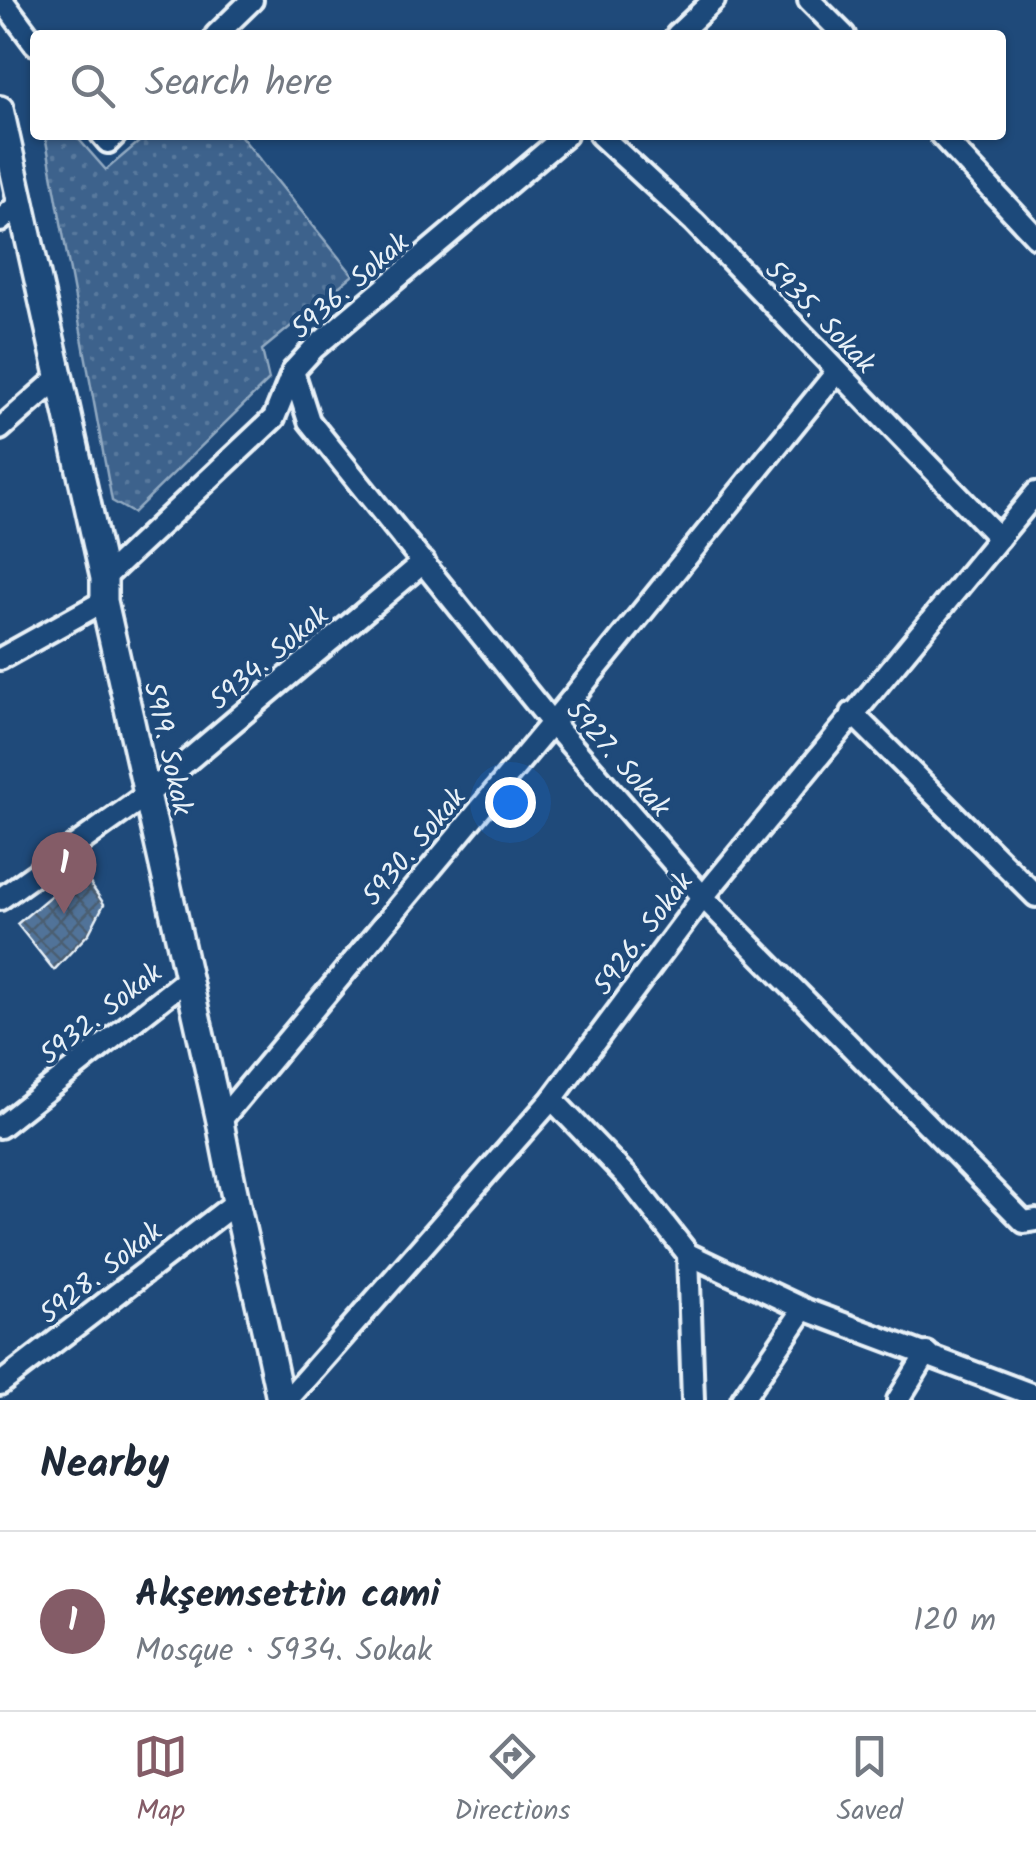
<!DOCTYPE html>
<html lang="en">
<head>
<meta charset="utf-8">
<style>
  body { margin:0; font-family:Kalam,sans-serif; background:#f6f6f7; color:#1f2937 }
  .you { position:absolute; left:510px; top:802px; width:35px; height:35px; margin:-25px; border:8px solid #fff; border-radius:50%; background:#1a73e8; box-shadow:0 0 0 15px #1a73e833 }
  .badge { display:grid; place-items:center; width:65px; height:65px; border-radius:50%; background:#845c67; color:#fff; font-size:32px; font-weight:700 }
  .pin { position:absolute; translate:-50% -82px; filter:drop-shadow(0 2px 5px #0008) }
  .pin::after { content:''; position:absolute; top:52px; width:35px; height:30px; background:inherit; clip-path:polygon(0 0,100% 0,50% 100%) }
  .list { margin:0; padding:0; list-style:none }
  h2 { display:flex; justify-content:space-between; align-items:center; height:130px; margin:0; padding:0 40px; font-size:42px }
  h2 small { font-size:32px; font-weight:400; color:#747a83 }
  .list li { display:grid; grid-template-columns:65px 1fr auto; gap:30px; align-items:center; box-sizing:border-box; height:180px; padding:0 40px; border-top:2px solid #e0e1e3 }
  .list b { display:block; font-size:38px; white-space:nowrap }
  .list p { margin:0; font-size:32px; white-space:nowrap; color:#747a83 }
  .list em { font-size:32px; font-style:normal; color:#747a83 }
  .icon { flex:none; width:55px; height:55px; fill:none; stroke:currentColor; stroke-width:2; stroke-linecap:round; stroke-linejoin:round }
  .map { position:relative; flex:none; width:1036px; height:1400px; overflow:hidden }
  .search { position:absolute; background:#fff; box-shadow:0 2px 8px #0004; left:30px; right:30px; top:30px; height:110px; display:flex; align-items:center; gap:25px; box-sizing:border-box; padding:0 35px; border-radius:10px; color:#747a83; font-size:38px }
  .sheet { height:310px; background:#fff }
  nav { display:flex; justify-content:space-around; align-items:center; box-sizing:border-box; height:140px; border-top:2px solid #e0e1e3; background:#fff; font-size:28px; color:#747a83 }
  nav a { display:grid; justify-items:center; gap:5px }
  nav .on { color:#845c67 }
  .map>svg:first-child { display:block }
  .grass { fill:url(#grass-dots); stroke:#92aac2; stroke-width:2.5 }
  .building { fill:url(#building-cross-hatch); stroke:#e8f1f8; stroke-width:2.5 }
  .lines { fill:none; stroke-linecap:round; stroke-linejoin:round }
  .minor-casing { stroke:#e8f1f8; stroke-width:28 }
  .tertiary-casing { stroke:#e8f1f8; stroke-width:32 }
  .minor { stroke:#1f4a7a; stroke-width:20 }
  .tertiary { stroke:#1f4a7a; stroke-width:25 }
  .labels { text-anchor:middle; stroke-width:8; stroke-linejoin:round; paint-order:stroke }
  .street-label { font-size:28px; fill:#e8f1f8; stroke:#1f4a7a }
</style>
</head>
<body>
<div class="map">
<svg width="1036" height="1400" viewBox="0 0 1036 1400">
  <defs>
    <pattern id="grass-dots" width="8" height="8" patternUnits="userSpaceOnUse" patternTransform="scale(2.5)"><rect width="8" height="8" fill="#3c628c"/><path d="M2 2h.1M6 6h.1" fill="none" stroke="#58799d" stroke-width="1.8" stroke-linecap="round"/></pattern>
    <pattern id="building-cross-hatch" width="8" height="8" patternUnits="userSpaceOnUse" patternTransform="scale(2.5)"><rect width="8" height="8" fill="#517399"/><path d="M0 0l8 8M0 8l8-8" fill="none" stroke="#4c5e72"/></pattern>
  </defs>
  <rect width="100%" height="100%" fill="#1f4a7a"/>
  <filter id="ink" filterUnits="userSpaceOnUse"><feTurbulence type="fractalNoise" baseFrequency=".01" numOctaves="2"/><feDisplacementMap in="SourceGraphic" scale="20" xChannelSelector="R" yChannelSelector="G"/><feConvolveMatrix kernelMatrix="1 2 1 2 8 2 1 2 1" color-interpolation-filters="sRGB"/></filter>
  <g filter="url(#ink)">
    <polygon class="grass" points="45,135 75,135 106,170 147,135 240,135 353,275 262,350 269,380 133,513 112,501"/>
    <polygon class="building" points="81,870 104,904 89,933 54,970 17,924"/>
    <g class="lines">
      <g class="minor-casing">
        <g id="minor">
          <polyline points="2,0 35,44"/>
          <polyline points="809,0 844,35"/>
          <polyline points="216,35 252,0"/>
          <polyline points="677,35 714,0"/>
          <polyline points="102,135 108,142 115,135"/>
          <polyline points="600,135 694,222 999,538"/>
          <polyline points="941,135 1036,237"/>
          <polyline points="0,221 20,203"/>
          <polyline points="293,371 309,421 552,723 703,897 1024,1222 1036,1220"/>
          <polyline points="0,429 58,378"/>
          <polyline points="104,578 274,418 293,371 314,348 566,135"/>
          <polyline points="0,659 104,601"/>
          <polyline points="852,713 1036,896"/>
          <polyline points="0,899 149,793 424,562"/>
          <polyline points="552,1099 629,1179 688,1254 804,1309 1036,1396"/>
          <polyline points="220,1121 552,723 836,373"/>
          <polyline points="0,1127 187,979"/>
          <polyline points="688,1254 693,1400"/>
          <polyline points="0,1384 234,1204"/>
          <polyline points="287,1400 552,1099 703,897 1036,493"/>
          <polyline points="742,1400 804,1309"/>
          <polyline points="898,1400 927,1353"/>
        </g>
      </g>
      <g class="tertiary-casing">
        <path id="tertiary" d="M 0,109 L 104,578 L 104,601 L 220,1121 C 236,1215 262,1306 280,1400"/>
      </g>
      <use href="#minor" class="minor"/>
      <use href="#tertiary" class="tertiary"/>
    </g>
  </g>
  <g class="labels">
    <g class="street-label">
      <text transform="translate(349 285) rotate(-41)" y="10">5936. Sokak</text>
      <text transform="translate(821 316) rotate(46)" y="10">5935. Sokak</text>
      <text transform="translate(268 657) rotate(-40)" y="10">5934. Sokak</text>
      <text transform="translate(169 748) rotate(77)" y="10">5919. Sokak</text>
      <text transform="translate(619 758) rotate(49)" y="10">5927. Sokak</text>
      <text transform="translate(413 846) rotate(-50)" y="10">5930. Sokak</text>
      <text transform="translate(642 933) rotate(-53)" y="10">5926. Sokak</text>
      <text transform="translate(100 1013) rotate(-38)" y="10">5932. Sokak</text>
      <text transform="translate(100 1272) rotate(-38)" y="10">5928. Sokak</text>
    </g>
  </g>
</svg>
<div class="you"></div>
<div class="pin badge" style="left:64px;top:914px">1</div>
<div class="search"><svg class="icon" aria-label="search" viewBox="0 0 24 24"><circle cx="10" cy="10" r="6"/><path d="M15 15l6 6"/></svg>Search here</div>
</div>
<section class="sheet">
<h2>Nearby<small></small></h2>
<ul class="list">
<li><span class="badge">1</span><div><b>Akşemsettin cami</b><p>Mosque · 5934. Sokak</p></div><em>120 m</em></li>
</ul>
</section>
<nav>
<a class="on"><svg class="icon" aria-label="map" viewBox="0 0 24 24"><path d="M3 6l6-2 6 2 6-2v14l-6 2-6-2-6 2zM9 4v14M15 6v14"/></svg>Map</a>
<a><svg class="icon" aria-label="directions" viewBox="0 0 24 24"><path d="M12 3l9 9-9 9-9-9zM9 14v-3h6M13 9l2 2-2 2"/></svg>Directions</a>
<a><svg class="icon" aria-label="saved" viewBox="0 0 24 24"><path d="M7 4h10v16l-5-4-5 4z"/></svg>Saved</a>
</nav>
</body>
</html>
